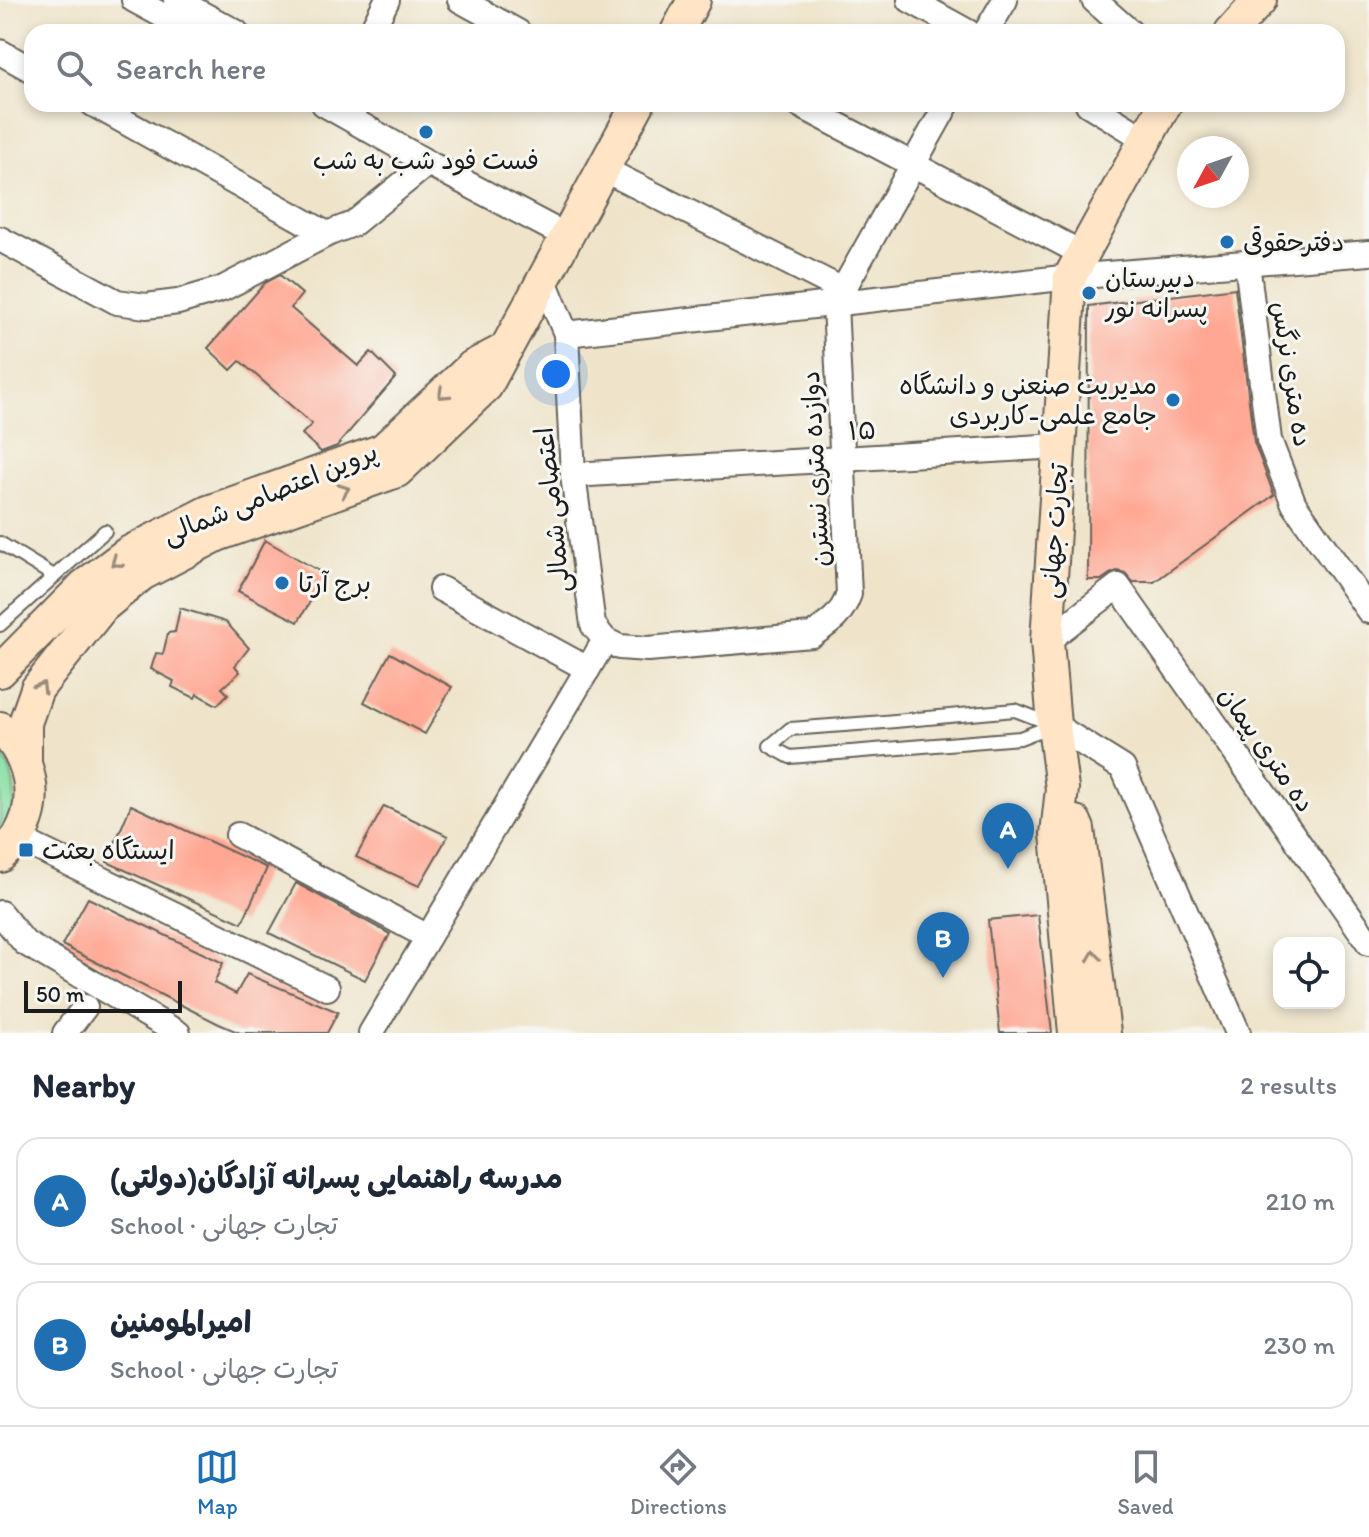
<!DOCTYPE html>
<html lang="en">
<head>
<meta charset="utf-8">
<style>
  body { margin:0; font-family:Itim,"Playpen Sans Arabic",sans-serif; background:#f6f6f7; color:#1f2937 }
  .controls { position:absolute; right:24px; bottom:24px; display:grid; overflow:hidden; border-radius:16px; box-shadow:0 4px 12px #0003 }
  .controls button { width:72px; height:72px; display:grid; place-items:center; padding:0; border:0; border-bottom:2px solid #e0e1e3; background:#fff; color:#1f2937; font:40px sans-serif }
  .compass { position:absolute; left:1177px; top:136px; width:72px; height:72px; border-radius:50%; background:#fff; box-shadow:0 4px 12px #0003; rotate:230deg }
  .scale { position:absolute; left:24px; bottom:20px; width:158px; box-sizing:border-box; padding-left:8px; border:4px solid #1c1c1c; border-top:0; font-size:22px; line-height:28px; white-space:nowrap; color:#1c1c1c; -webkit-text-stroke:6px #f6f6f2; paint-order:stroke }
  .you { position:absolute; left:556px; top:374px; width:28px; height:28px; margin:-20px; border:6px solid #fff; border-radius:50%; background:#1a73e8; box-shadow:0 0 0 12px #1a73e833 }
  .badge { display:grid; place-items:center; width:52px; height:52px; border-radius:50%; background:#1f6fb2; color:#fff; font-size:26px; font-weight:700 }
  .pin { position:absolute; translate:-50% -66px; filter:drop-shadow(0 2px 4px #0008) }
  .pin::after { content:''; position:absolute; top:42px; width:28px; height:24px; background:inherit; clip-path:polygon(0 0,100% 0,50% 100%) }
  .list { margin:0; padding:0; list-style:none }
  h2 { display:flex; justify-content:space-between; align-items:center; height:104px; margin:0; padding:0 32px; font-size:34px }
  h2 small { font-size:26px; font-weight:400; color:#747a83 }
  .list li { display:grid; grid-template-columns:52px 1fr auto; gap:24px; align-items:center; box-sizing:border-box; height:128px; margin:0 16px 16px; padding:0 16px; border:2px solid #e0e1e3; border-radius:24px }
  .list b { display:block; font-size:30px; white-space:nowrap }
  .list p { margin:0; font-size:26px; white-space:nowrap; color:#747a83 }
  .list em { font-size:26px; font-style:normal; color:#747a83 }
  .icon { flex:none; width:44px; height:44px; fill:none; stroke:currentColor; stroke-width:2; stroke-linecap:round; stroke-linejoin:round }
  .map { position:relative; flex:none; width:1369px; height:1033px; overflow:hidden }
  .search { position:absolute; background:#fff; box-shadow:0 4px 12px #0003; left:24px; right:24px; top:24px; height:88px; display:flex; align-items:center; gap:20px; box-sizing:border-box; padding:0 28px; border-radius:24px; color:#747a83; font-size:30px }
  .sheet { height:392px; background:#fff }
  nav { display:flex; justify-content:space-around; align-items:center; box-sizing:border-box; height:112px; border-top:2px solid #e0e1e3; background:#fff; font-size:22px; color:#747a83 }
  nav a { display:grid; justify-items:center; gap:4px }
  nav .on { color:#1f6fb2 }
  .map>svg:first-child { display:block }
  .green { fill:#88e0a5; stroke:#527e60; stroke-width:2 }
  .building { fill:#ffa793 }
  .lines { fill:none; stroke-linecap:round; stroke-linejoin:round }
  .lane-casing { stroke:#666259; stroke-width:16 }
  .street-casing { stroke:#666259; stroke-width:28 }
  .secondary-casing { stroke:#666259; stroke-width:36 }
  .lane { stroke:#fff; stroke-width:12 }
  .street { stroke:#fff; stroke-width:24 }
  .secondary { stroke:#ffe4c6; stroke-width:32 }
  .oneway { stroke:#998a7a }
  .poi-dot { fill:#1f6fb2; stroke:#f6f6f2; stroke-width:3 }
  .labels { text-anchor:middle; stroke-width:6; stroke-linejoin:round; paint-order:stroke }
  .poi-label { font-size:26px; fill:#1c1c1c; stroke:#f6f6f2; text-anchor:start }
  .street-label { font-size:26px; fill:#1c1c1c; stroke:#f6f6f2 }
</style>
</head>
<body>
<div class="map">
<svg width="1369" height="1033" viewBox="0 0 1369 1033">
  <rect width="100%" height="100%" fill="#f6f6f2"/>
  <filter id="ink" filterUnits="userSpaceOnUse"><feTurbulence type="fractalNoise" baseFrequency=".0125" numOctaves="2"/><feDisplacementMap in="SourceGraphic" scale="16" xChannelSelector="R" yChannelSelector="G"/><feConvolveMatrix kernelMatrix="1 2 1 2 8 2 1 2 1" color-interpolation-filters="sRGB"/></filter>
  <filter id="wash" filterUnits="userSpaceOnUse"><feTurbulence type="fractalNoise" baseFrequency=".006" numOctaves="4" result="noise"/><feDisplacementMap in="SourceGraphic" scale="32" xChannelSelector="R" yChannelSelector="G"/><feGaussianBlur stdDeviation="1.8" result="paint"/><feColorMatrix in="noise" values="0 0 0 0 0 0 0 0 0 0 0 0 0 0 0 0 0 1.4 0 .05"/><feComposite in="paint" operator="in"/></filter>
  <g filter="url(#wash)">
    <rect width="100%" height="100%" fill="#efe4ca"/>
    <path class="green" d="M 0,751 C 19,778 20,809 0,836 Z"/>
    <g id="blocks">
      <g class="building">
        <polygon points="280,275 302,294 291,308 358,366 371,352 396,377 337,446 321,452 302,434 312,424 240,361 231,370 208,348 265,283"/>
        <polygon points="1235,288 1254,442 1274,495 1154,582 1133,582 1125,573 1117,571 1110,574 1101,580 1088,580 1089,306"/>
        <polygon points="265,540 326,575 298,622 238,591"/>
        <polygon points="180,608 226,622 249,648 235,666 240,672 222,688 228,694 217,705 197,694 195,698 172,687 174,681 151,669 156,653 163,654 168,633 175,632"/>
        <polygon points="390,653 452,687 425,734 364,702"/>
        <polygon points="131,805 267,868 242,923 107,862"/>
        <polygon points="384,806 448,836 419,886 356,857"/>
        <polygon points="296,883 390,934 365,980 269,933"/>
        <polygon points="88,898 223,963 214,983 236,994 247,974 338,1012 327,1033 240,1033 219,1024 62,945"/>
        <polygon points="1038,915 1052,1033 1000,1033 988,920"/>
      </g>
    </g>
  </g>
  <g filter="url(#ink)">
    <use href="#blocks" fill-opacity="0" stroke="#666259" stroke-width="2"/>
    <g class="lines">
      <g class="lane-casing">
        <g id="lane">
          <polyline points="0,543 54,576"/>
          <polyline points="0,625 105,531"/>
          <polygon points="1015,710 1054,725 1020,738 790,757 770,746 790,729 884,722"/>
        </g>
      </g>
      <g class="street-casing">
        <g id="street">
          <polyline points="134,0 193,32"/>
          <polyline points="176,0 236,32"/>
          <polyline points="460,0 518,32"/>
          <polyline points="910,0 968,32"/>
          <polyline points="1094,0 1130,32"/>
          <polyline points="371,32 387,0"/>
          <polyline points="986,32 1005,0"/>
          <polyline points="0,52 32,70"/>
          <polyline points="93,104 327,234 353,224 428,163"/>
          <polyline points="324,104 428,163 566,236"/>
          <polyline points="798,104 1083,254"/>
          <polyline points="1088,104 1145,139"/>
          <polyline points="603,169 843,290"/>
          <polyline points="0,239 117,302 146,306 178,302 222,289 327,234"/>
          <polyline points="1247,263 1269,440 1294,504 1369,611"/>
          <path d="M 543,278 L 566,334 L 573,475 L 593,625 L 605,640 L 619,647 L 648,649 L 812,635 C 831,622 841,616 849,594 L 835,304 L 947,104"/>
          <polyline points="566,334 1070,277 1369,253"/>
          <polyline points="573,475 1059,446"/>
          <polyline points="441,589 588,669"/>
          <polyline points="1047,641 1118,586 1369,943"/>
          <polyline points="1054,725 1123,768 1238,1033"/>
          <polyline points="238,835 428,937"/>
          <polyline points="17,838 327,988"/>
          <polyline points="0,913 25,943 178,1033"/>
          <polyline points="65,1033 85,1007"/>
          <polyline points="371,1033 605,640"/>
        </g>
      </g>
      <g class="secondary-casing">
        <g id="secondary">
          <polyline points="677,32 694,0"/>
          <polyline points="1231,32 1260,0"/>
          <polyline points="0,671 84,586 128,553 208,512 383,450 472,367 506,349"/>
          <path d="M 0,728 C 31,756 41,801 18,837 C 13,844 6,850 0,856"/>
          <polyline points="25,761 25,723 37,689 102,607 142,574 217,535 397,471 486,386 638,104"/>
          <polyline points="1075,822 1078,829 1104,1033"/>
          <polyline points="1075,1033 1057,834 1062,789 1054,725 1047,641 1070,277 1165,104"/>
        </g>
      </g>
      <use href="#lane" class="lane"/>
      <use href="#street" class="street"/>
      <use href="#secondary" class="secondary"/>
    </g>
    <defs><path id="oneway-chevron" d="M-2-3.5L2.5 0L-2 3.5" fill="none" stroke-width="1.6" stroke-linecap="round" stroke-linejoin="round" transform="scale(2)"/></defs>
    <g class="oneway">
      <use href="#oneway-chevron" transform="translate(443 394) rotate(137)"/>
      <use href="#oneway-chevron" transform="translate(344 490) rotate(-20)"/>
      <use href="#oneway-chevron" transform="translate(116 562) rotate(144)"/>
      <use href="#oneway-chevron" transform="translate(41 687) rotate(-59)"/>
      <use href="#oneway-chevron" transform="translate(1094 956) rotate(-97)"/>
    </g>
  </g>
  <g class="poi-dot">
    <circle cx="426" cy="132" r="8"/>
    <circle cx="1227" cy="242" r="8"/>
    <circle cx="1089" cy="293" r="8"/>
    <circle cx="1173" cy="400" r="8"/>
    <circle cx="282" cy="583" r="8"/>
    <rect x="18" y="842" width="16" height="16" rx="4"/>
  </g>
  <g class="labels">
    <g class="poi-label">
      <text x="426" y="169" text-anchor="middle">فست فود شب به شب</text>
      <text x="1243" y="251">دفترحقوقی</text>
      <text x="1105" y="287">دبیرستان<tspan x="1105" dy="30">پسرانه نور</tspan></text>
      <text x="1157" y="394" text-anchor="end">مدیریت صنعنی و دانشگاه<tspan x="1157" dy="30">جامع علمی-کاربردی</tspan></text>
      <text x="298" y="592">برج آرتا</text>
      <text x="42" y="859">ایستگاه بعثت</text>
    </g>
    <g class="street-label">
      <text transform="translate(1292 374) rotate(81)" y="9">ده متری نرگس</text>
      <text transform="translate(862 430) rotate(-3)" y="9">۱۵</text>
      <text transform="translate(815 469) rotate(-93)" y="9">دوازده متری نسترن</text>
      <text transform="translate(270 493) rotate(-22)" y="9">پروین اعتصامی شمالی</text>
      <text transform="translate(552 510) rotate(-96)" y="9">اعتصامی شمالی</text>
      <text transform="translate(1054 531) rotate(-86)" y="9">تجارت جهانی</text>
      <text transform="translate(1267 749) rotate(55)" y="9">ده متری پیمان</text>
    </g>
  </g>
</svg>
<div class="controls">
<button><svg class="icon" aria-label="locate" viewBox="0 0 24 24"><circle cx="12" cy="12" r="6"/><path d="M12 2v4M12 18v4M2 12h4M18 12h4"/></svg></button>
</div>
<svg class="compass" viewBox="-18 -18 36 36"><path d="M0-13l5 13h-10z" fill="#e53935"/><path d="M0 13l5-13h-10z" fill="#747a83"/></svg>
<div class="scale">50 m</div>
<div class="you"></div>
<div class="pin badge" style="left:1008px;top:869px">A</div>
<div class="pin badge" style="left:943px;top:978px">B</div>
<div class="search"><svg class="icon" aria-label="search" viewBox="0 0 24 24"><circle cx="10" cy="10" r="6"/><path d="M15 15l6 6"/></svg>Search here</div>
</div>
<section class="sheet">
<h2>Nearby<small>2 results</small></h2>
<ul class="list">
<li><span class="badge">A</span><div><b>مدرسه راهنمایی پسرانه آزادگان(دولتی)</b><p>School · تجارت جهانی</p></div><em>210 m</em></li>
<li><span class="badge">B</span><div><b>امیرالمومنین</b><p>School · تجارت جهانی</p></div><em>230 m</em></li>
</ul>
</section>
<nav>
<a class="on"><svg class="icon" aria-label="map" viewBox="0 0 24 24"><path d="M3 6l6-2 6 2 6-2v14l-6 2-6-2-6 2zM9 4v14M15 6v14"/></svg>Map</a>
<a><svg class="icon" aria-label="directions" viewBox="0 0 24 24"><path d="M12 3l9 9-9 9-9-9zM9 14v-3h6M13 9l2 2-2 2"/></svg>Directions</a>
<a><svg class="icon" aria-label="saved" viewBox="0 0 24 24"><path d="M7 4h10v16l-5-4-5 4z"/></svg>Saved</a>
</nav>
</body>
</html>
